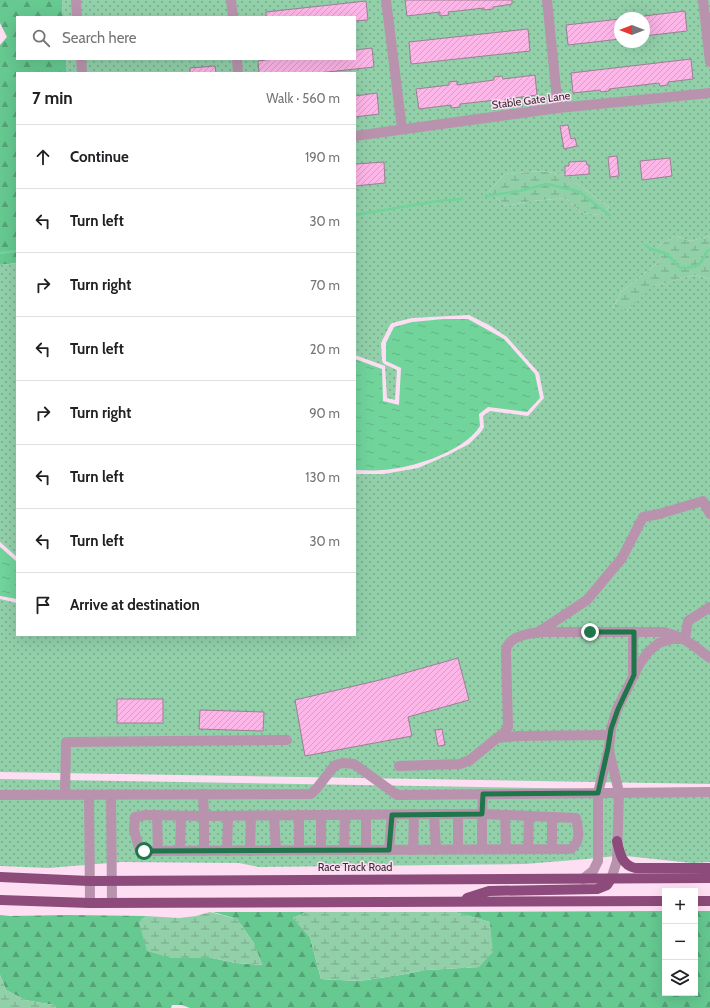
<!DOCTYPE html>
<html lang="en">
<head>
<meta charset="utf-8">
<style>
  body { margin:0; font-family:Cabin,sans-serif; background:#f6f6f6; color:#202124 }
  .controls { position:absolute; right:12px; bottom:12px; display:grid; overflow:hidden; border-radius:0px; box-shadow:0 4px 16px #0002 }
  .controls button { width:36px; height:36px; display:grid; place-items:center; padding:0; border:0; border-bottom:1px solid #e0e0e0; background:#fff; color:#202124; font:20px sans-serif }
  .compass { position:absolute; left:614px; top:12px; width:36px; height:36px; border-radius:50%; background:#fff; box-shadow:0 4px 16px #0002; rotate:270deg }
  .stop { position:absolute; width:12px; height:12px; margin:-9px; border:3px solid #1e764a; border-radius:50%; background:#fff }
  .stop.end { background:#1e764a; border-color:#fff; box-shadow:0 1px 4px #0008 }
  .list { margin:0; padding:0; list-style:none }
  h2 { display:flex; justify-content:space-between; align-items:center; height:52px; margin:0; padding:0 16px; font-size:17px }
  h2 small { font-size:13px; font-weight:400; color:#757577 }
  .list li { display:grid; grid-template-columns:26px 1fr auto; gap:12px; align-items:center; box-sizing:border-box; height:64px; padding:0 16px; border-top:1px solid #e0e0e0 }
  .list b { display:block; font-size:15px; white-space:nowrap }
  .list em { font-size:13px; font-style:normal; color:#757577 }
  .icon { flex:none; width:22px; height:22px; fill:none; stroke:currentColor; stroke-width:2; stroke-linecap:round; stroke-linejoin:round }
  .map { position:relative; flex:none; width:710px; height:1008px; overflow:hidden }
  .search { position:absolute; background:#fff; box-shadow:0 4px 16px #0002; left:16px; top:16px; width:340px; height:44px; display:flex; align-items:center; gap:10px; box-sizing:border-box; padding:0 14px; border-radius:0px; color:#757577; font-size:15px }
  .panel { position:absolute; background:#fff; box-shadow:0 4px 16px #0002; left:16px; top:72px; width:340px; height:564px; border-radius:0px }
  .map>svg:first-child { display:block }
  .forest { fill:url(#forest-firs) }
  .wetland { fill:url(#wetland-marsh) }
  .park { fill:url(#park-dots); fill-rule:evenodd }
  .water { fill:url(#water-ripples) }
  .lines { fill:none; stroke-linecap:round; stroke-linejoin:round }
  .stream { stroke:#70d49b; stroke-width:2.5 }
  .building { fill:url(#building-hatch); stroke:#9c7f93 }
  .minor { stroke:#b993ad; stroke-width:10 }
  .major { stroke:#8c4b7a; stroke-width:10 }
  .route { stroke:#1e764a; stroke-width:5 }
  .labels { text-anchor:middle; stroke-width:3; stroke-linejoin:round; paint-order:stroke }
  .street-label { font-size:11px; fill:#382c34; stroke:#fedef3 }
</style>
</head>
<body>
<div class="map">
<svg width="710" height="1008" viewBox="0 0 710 1008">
  <defs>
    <pattern id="forest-firs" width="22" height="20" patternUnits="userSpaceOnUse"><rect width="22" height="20" fill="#65c990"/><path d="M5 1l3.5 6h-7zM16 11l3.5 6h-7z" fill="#54a376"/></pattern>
    <pattern id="wetland-marsh" width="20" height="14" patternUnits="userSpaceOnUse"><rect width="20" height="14" fill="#92d0aa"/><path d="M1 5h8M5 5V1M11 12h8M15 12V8" fill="none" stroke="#78a98b"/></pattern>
    <pattern id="park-dots" width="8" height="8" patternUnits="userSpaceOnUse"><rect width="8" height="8" fill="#92d0aa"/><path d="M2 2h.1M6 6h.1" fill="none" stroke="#78a98b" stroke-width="1.8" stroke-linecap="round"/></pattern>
    <pattern id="water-ripples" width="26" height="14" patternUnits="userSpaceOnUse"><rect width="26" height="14" fill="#70d49b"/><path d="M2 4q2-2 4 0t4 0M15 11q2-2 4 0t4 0" fill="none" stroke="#62b686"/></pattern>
    <pattern id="building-hatch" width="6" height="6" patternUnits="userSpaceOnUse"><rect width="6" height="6" fill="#fcb6e7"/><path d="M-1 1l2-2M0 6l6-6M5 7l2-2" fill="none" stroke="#d99dc7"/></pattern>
  </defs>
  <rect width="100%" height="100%" fill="#fedef3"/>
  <g class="forest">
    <polygon points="0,0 62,0 63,17 17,17 17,59 66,59 67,73 17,73 17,263 0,265 0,45 7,37 0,23"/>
    <polygon points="665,911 665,993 695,993 695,911 710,911 710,1008 190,1008 182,1005 172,1005 171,1008 56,1008 54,1005 25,1000 6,990 0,975 0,915 10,916 68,915 146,916 141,920 171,958 212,958 236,963 262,965 253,942 237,919 213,912 306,912 293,918 310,937 321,979 359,981 400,975 426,970 479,967 490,922 455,912"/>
  </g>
  <g class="wetland">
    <polygon points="541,171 565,175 609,207 602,215 581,213 566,198 532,201 506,206 489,191 505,174"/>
    <polygon points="675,236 691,241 710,236 710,279 694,275 654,286 627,311 613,309 621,292 659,262 656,254 658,246"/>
    <polygon points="210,912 237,919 253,942 263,965 236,963 212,958 171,958 147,951 139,923 141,920 146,916 179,918 196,916"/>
    <polygon points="306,912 455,912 490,922 493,952 479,967 426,970 400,975 359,981 321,979 310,937 293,918"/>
    <polygon points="0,975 6,990 25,1000 54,1005 56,1008 0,1008"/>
  </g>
  <g class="park">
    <path d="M 62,0 L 710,0 L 710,236 L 691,241 L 675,236 L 658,246 L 657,254 L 659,262 L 621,292 L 613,308 L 627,311 L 653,286 L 694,275 L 710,279 L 710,784 L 0,772 L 0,599 L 17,603 L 17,635 L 355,635 L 355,474 L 384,474 L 418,468 L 448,455 L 469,444 L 481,432 L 484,427 L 483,416 L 490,411 L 528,416 L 544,398 L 539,373 L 507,337 L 489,325 L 469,315 L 412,318 L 392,323 L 390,325 L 381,343 L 382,361 L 384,364 L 397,370 L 395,400 L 387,398 L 385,366 L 355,355 L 355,73 L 67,73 L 66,59 L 355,59 L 355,17 L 63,17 ZM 620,18 L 644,18 L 644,42 L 620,42 ZM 541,171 L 565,175 L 609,207 L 602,215 L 581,213 L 566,198 L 532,201 L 506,206 L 489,191 L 505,174 Z"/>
    <polygon points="17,263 17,557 0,542 0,265"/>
    <polygon points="0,779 710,791 710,862 692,863 626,856 621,836 612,838 616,856 587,859 525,864 259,867 239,863 121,862 49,868 0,866"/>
  </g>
  <g class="water">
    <path d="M 444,319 L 468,319 L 504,339 L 535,374 L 540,398 L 527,412 L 488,407 L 479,414 L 480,426 C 464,452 412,468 383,470 C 374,471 364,470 355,470 L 355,359 L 382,369 L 383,401 L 399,405 L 401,368 L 386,361 L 386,343 L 394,327 L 412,322 Z"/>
    <polygon points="0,547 17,562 17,599 0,596"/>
  </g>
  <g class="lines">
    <g class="stream">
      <polyline points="486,196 520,191 547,184 580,192 609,215"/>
      <polyline points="355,215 438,201 462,199"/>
      <path d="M 645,245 L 651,249 L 667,254 L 680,268 C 697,267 700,268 707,251 L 710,250"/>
      <polyline points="0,253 17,251"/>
    </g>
  </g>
  <g class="building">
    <polygon points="405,0 512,0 512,4 493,7 493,9 484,10 484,8 448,12 449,15 440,16 440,12 407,16"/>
    <polygon points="366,1 368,20 355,21 355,17 266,17 266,12"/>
    <polygon points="685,11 687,31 644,36 644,16"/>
    <polygon points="620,19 620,39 568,45 566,25"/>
    <polygon points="528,29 530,51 411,64 409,42"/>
    <polygon points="372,48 374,67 318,73 259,73 258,61 273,59 355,59 355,50"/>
    <polygon points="691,59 693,79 668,82 668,85 660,86 659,83 609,89 609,91 601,92 600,90 573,93 571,73"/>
    <polygon points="215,66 216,73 190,73 190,68"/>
    <polygon points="535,75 537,95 505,99 505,102 496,103 496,100 460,104 460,107 451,108 451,105 419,109 416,89 449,85 449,82 457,81 457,85 494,80 494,77 502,76 503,79"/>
    <polygon points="377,93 379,114 355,117 355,96"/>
    <polygon points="568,125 571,139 575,138 577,146 564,149 560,126"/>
    <polygon points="617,156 619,176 610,177 608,157"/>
    <polygon points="670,158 672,176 642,180 640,161"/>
    <polygon points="586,161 587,165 589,165 589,174 565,176 565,166 569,166 569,162"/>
    <polygon points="384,162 385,183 355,186 355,164"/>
    <polygon points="458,658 469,700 408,717 412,736 305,756 295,700 384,679"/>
    <rect x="117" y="699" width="46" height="24"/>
    <polygon points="200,710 264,712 263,731 199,729"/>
    <polygon points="442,729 445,745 438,746 435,730"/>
  </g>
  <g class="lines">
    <g class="minor">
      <polyline points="76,0 77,17"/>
      <polyline points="231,0 233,17"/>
      <polyline points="386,0 402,129"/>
      <polyline points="547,0 558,108"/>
      <polyline points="703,0 710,62"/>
      <polyline points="81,59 82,73"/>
      <polyline points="237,59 238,73"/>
      <polyline points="355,136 558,108 710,93"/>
      <polyline points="633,632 633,673"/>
      <polyline points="537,633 587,600 622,558 643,517 659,514 703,501 710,514"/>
      <polyline points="685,639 688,621 710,607"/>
      <path d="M 497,738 L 504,733 L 508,727 L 506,652 C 506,650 506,647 508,645 C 513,636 531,633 540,632 L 664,632 C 685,637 694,646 710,658"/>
      <polyline points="609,751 619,792 617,861 611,879"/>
      <polyline points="399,766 460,764 470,760 497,738 518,736 610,735"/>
      <polyline points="65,794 66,742 287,740"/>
      <polyline points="111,794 112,902"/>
      <path d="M 203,794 L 204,816 L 146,815 L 135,817 L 134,830 L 139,848 L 145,851 L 571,849 C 582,840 578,830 576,818 L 482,814 L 483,794"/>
      <polyline points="0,795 311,794 317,788 335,765 343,763 354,764 397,795 710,792"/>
      <polyline points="89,795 90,903"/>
      <polyline points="434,814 436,850"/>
      <polyline points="157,815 158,851"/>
      <polyline points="505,815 506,849"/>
      <polyline points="274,816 276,850"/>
      <polyline points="552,817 552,849"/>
      <polyline points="458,849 458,814"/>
      <polyline points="528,849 529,816"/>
      <polyline points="299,850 299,815"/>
      <polyline points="321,850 321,815"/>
      <polyline points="344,850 345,815"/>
      <polyline points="366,850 366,815"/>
      <polyline points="389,850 392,815"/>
      <polyline points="413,850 414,814"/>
      <polyline points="180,851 181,816"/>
      <polyline points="204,851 204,816 458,814 482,814 482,849"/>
      <polyline points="227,851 228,816"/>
      <polyline points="250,851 251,816"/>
      <polyline points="583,879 593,871 598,861 598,793 609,748 611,729 617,709 639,665 648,652 659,643 672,639 681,639"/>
    </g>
    <g class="major">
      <path d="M 617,841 C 620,854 622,865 635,868 L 710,868"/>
      <polyline points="0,877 89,881 710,878"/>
      <polyline points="467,898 489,891 597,889 607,885 611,879"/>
      <polyline points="0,900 90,903 665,901"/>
      <polyline points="695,901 710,901"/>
    </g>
  </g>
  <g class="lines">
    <polyline class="route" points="144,851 389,850 392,815 482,814 483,794 598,793 608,748 611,729 618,709 634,675 634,632 590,632"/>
  </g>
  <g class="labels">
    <g class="street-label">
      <text transform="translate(531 100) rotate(-7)" y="4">Stable Gate Lane</text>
      <text x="355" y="871">Race Track Road</text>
    </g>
  </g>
</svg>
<div class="controls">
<button>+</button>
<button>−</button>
<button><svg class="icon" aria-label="layers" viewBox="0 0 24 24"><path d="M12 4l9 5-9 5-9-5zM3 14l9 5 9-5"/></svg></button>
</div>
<svg class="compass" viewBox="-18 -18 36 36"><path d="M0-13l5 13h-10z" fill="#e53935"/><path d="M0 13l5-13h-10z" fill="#757577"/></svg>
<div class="stop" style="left:144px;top:851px"></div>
<div class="stop end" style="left:590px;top:632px"></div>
<div class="search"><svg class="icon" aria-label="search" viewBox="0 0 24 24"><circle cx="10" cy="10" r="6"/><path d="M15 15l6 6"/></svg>Search here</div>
<section class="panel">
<h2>7 min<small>Walk · 560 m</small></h2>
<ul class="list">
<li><svg class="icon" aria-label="ahead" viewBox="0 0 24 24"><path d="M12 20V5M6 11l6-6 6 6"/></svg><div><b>Continue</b></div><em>190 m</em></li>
<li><svg class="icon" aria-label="left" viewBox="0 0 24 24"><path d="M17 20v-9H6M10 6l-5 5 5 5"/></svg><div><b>Turn left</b></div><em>30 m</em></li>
<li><svg class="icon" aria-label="right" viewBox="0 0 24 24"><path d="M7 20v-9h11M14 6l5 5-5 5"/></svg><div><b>Turn right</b></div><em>70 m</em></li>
<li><svg class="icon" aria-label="left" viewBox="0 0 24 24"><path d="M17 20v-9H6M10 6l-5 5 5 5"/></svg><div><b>Turn left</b></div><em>20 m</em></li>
<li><svg class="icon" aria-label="right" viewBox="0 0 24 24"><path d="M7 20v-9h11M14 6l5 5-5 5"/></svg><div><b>Turn right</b></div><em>90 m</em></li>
<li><svg class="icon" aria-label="left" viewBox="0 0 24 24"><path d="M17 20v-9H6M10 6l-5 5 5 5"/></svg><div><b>Turn left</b></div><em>130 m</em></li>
<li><svg class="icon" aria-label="left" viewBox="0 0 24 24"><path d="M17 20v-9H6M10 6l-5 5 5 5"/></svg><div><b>Turn left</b></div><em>30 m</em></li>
<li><svg class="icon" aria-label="arrive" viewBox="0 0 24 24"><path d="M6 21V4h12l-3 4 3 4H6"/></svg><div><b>Arrive at destination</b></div></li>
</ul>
</section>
</div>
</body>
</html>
